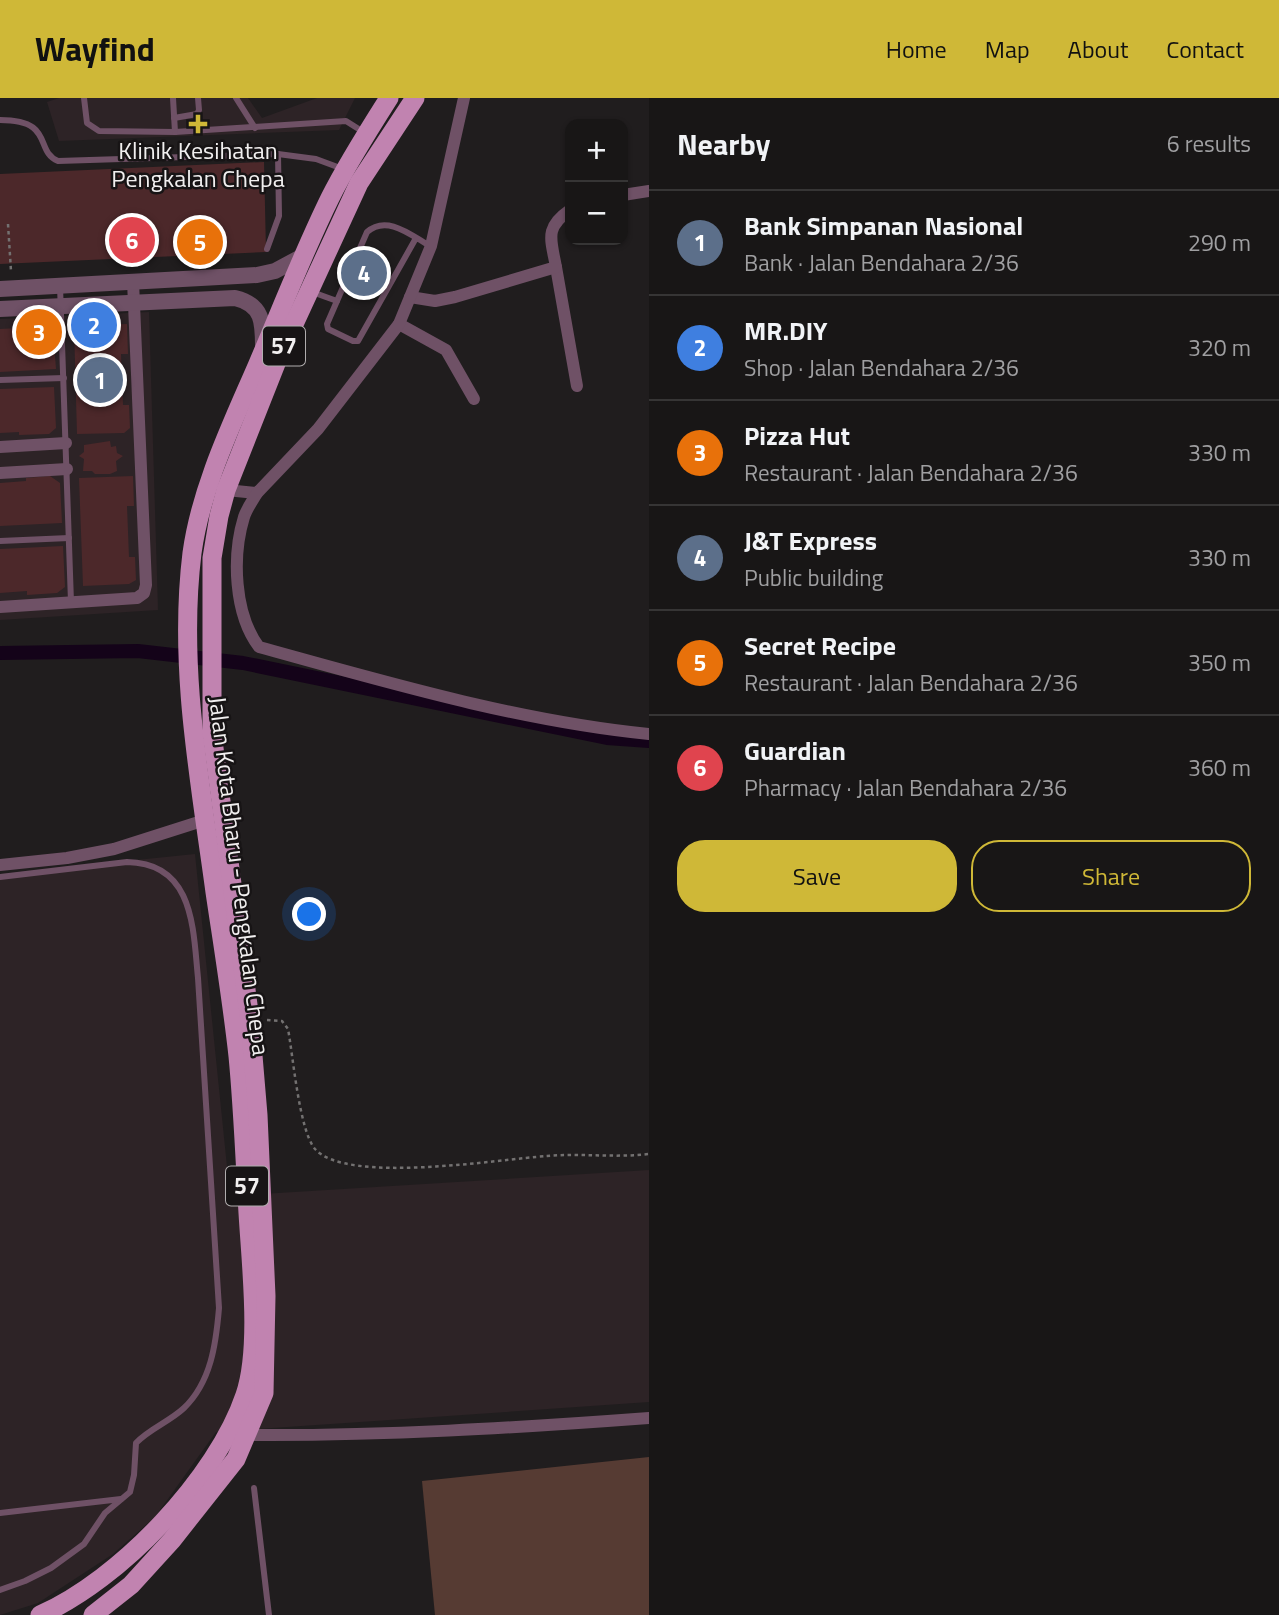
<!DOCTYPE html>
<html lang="en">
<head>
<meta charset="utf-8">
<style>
  body { margin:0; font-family:"Titillium Web",sans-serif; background:#252323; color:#f1f3f6 }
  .controls { position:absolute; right:21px; top:21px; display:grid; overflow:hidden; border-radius:14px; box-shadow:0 2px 5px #0004 }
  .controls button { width:63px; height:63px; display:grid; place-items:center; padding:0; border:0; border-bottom:2px solid #363535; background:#181616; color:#f1f3f6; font:35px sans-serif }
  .you { position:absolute; left:310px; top:817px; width:24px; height:24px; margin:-18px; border:5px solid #fff; border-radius:50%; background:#1a73e8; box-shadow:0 0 0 10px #1a73e833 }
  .badge { display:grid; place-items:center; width:46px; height:46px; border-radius:50%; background:#cfb837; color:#fff; font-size:23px; font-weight:700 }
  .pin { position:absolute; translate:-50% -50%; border:4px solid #fff; box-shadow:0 2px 7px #0006 }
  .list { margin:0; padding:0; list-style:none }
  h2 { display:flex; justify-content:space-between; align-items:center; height:91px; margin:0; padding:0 28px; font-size:30px }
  h2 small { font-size:23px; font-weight:400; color:#9f9fa1 }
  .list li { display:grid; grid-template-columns:46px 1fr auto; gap:21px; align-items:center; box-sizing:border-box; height:105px; padding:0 28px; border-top:2px solid #363535 }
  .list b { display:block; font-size:26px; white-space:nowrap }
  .list p { margin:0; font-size:23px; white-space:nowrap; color:#9f9fa1 }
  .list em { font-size:23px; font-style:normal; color:#9f9fa1 }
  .actions { display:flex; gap:14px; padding:21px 28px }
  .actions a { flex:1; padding:16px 0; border:2px solid #cfb837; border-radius:28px; text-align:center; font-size:24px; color:#cfb837 }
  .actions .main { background:#cfb837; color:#111 }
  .map { position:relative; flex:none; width:649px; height:1517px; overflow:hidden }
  header { display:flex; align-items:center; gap:42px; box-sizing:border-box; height:98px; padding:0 35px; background:#cfb837; color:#111 }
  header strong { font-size:33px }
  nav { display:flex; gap:38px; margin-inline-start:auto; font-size:24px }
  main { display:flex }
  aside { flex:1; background:#181616 }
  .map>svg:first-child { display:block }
  .built { fill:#2d2326 }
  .green { fill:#563b33 }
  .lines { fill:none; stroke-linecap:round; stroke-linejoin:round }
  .canal { stroke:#140319; stroke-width:14 }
  .building { fill:#4c282a }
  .path { stroke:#737171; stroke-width:2.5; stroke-dasharray:3.5 3.5; stroke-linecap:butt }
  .service { stroke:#6f5166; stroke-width:6 }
  .minor { stroke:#6f5166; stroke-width:12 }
  .tertiary { stroke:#6f5166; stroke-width:16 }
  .primary { stroke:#c183b0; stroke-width:19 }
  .poi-dot { fill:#cfb837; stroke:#171415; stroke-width:2.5 }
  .labels { text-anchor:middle; stroke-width:5; stroke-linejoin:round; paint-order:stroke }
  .shield { fill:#171415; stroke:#b0adae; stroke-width:2 }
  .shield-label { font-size:23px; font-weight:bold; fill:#f1efef }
  .poi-label { font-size:24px; fill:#f1efef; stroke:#171415 }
  .street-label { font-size:24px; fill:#f1efef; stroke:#171415 }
</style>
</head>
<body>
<header>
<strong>Wayfind</strong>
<nav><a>Home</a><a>Map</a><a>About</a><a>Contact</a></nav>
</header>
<main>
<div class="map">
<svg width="649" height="1517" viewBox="0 0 649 1517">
  <rect width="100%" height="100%" fill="#201d1e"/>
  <g class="built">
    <polygon points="59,0 248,0 262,20 317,0 355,0 339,32 59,43 47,4"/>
    <polygon points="149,214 158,512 0,522 0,221"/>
    <polygon points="195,756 230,1098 649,1072 649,1304 216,1334 155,1419 113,1456 38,1505 0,1517 0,776"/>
  </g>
  <polygon class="green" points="649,1359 649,1517 435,1517 422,1383"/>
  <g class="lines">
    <polyline class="canal" points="0,555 138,553 243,565 607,640 649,643"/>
  </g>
  <g class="building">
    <polygon points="264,64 266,154 0,166 0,76"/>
    <polygon points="44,225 53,232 56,271 0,274 0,231 20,230 20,226"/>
    <polygon points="127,226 128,256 121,256 123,307 129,307 130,330 124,335 77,336 74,228"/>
    <polygon points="54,289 56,330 49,336 19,337 19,334 0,335 0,291"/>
    <polygon points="110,343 111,349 116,348 117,355 123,358 116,363 117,373 110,376 95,376 92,373 83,373 84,361 79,358 84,354 84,347"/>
    <polygon points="50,378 60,385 62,425 0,428 0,385 26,383 26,380"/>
    <polygon points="133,378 134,408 127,408 129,459 135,459 136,482 129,486 83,488 79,380"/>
    <polygon points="63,448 65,489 57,495 27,497 27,493 0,495 0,451"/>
  </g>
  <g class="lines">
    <g class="path">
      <polyline points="8,126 11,173"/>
      <path d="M 267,922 L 282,923 L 288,931 C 293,957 299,1032 315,1051 C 347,1087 500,1061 547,1058 C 581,1055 615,1060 649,1056"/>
    </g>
    <g class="service">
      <polyline points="84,0 87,25 99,33 175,34 346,23 365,35"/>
      <polyline points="173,0 175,34"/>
      <polyline points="236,0 255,30"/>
      <polyline points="174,20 197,16 199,12 198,0"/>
      <path d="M 0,22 C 55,22 34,53 58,63 L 278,56 L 316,61 L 343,71"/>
      <path d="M 416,140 L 358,243 L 353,243 L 328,231 L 327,226 L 367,134 C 387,116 412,138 430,148"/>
      <polyline points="267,151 279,118 278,56"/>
      <polyline points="60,188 71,504"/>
      <polyline points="312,194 337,203"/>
      <polyline points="0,282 64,280"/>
      <polyline points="0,443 69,440"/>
      <path d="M 0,779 L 127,764 C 194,765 193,830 198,880 L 219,1210 C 216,1246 211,1284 184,1310 C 169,1324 149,1331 136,1345 L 134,1377 L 130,1394 L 105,1415 L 84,1446 L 51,1470 L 25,1483 L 0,1492"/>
      <polyline points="254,1390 269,1517"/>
      <polyline points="0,1415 121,1401"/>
    </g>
    <g class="minor">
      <polyline points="623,97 649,93"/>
      <polyline points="556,169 577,288"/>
      <path d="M 410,199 L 435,203 L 455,199 L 556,169 C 551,141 544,130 570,112"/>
      <polyline points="399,226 446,252 474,301"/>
      <polyline points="0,349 66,345"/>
      <polyline points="0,375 67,371"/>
      <polyline points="226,392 257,395 318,331 399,226 431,148 464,0"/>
      <path d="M 257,395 C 253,402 247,410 244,419 C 232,458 234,516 259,549 C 386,584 518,623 649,636"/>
      <polyline points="0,509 137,500 144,495 146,487 133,183"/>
      <polyline points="0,767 67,760 114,751 205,722"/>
      <path d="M 248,1337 C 382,1338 515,1330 649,1320"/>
    </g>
    <g class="tertiary">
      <polyline points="0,191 257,177 275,173 303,158"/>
      <path d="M 0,211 L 235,200 C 264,207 263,226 263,251"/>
    </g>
    <g class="primary">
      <path d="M 40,1517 C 120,1482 217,1380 245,1297 C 261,1250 251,1167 248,1115 C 245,1063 243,1010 238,958 C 232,903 223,848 215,794 C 200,682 178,569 192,455 C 201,390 231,328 257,268 C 281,212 303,155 330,100 C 347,66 368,33 389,0"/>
      <polyline points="93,1517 131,1487 172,1442 236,1361 264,1295 266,1198 258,1017 250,922 212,635 212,460 219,418 226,392 277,263 359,85 415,0"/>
    </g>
  </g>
  <path class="poi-dot" d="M194.5 15.5h7v7h7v7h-7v7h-7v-7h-7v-7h7z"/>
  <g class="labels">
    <g class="shield">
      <rect x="263" y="228.5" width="42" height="39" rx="5"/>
      <rect x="226" y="1068.5" width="42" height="39" rx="5"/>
    </g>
    <g class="shield-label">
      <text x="284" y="256">57</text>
      <text x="247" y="1096">57</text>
    </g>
    <g class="poi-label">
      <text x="198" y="61">Klinik Kesihatan<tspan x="198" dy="28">Pengkalan Chepa</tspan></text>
    </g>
    <g class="street-label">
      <text transform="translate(239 778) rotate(83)" y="8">Jalan Kota Bharu - Pengkalan Chepa</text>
    </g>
  </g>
</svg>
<div class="controls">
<button>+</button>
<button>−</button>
</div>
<div class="you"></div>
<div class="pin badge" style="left:100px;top:282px;background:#5c6f8a">1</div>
<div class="pin badge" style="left:94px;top:227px;background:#3f7fe0">2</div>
<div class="pin badge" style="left:39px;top:234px;background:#e8710a">3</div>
<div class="pin badge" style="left:364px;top:175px;background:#5c6f8a">4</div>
<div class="pin badge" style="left:200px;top:144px;background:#e8710a">5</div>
<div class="pin badge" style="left:132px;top:142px;background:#e0444e">6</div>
</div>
<aside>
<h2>Nearby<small>6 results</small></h2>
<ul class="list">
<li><span class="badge" style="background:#5c6f8a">1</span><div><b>Bank Simpanan Nasional</b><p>Bank · Jalan Bendahara 2/36</p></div><em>290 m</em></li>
<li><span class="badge" style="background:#3f7fe0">2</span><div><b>MR.DIY</b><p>Shop · Jalan Bendahara 2/36</p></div><em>320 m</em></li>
<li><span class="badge" style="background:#e8710a">3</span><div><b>Pizza Hut</b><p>Restaurant · Jalan Bendahara 2/36</p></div><em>330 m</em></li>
<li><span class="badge" style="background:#5c6f8a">4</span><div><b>J&amp;T Express</b><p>Public building</p></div><em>330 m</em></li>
<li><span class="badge" style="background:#e8710a">5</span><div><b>Secret Recipe</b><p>Restaurant · Jalan Bendahara 2/36</p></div><em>350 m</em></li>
<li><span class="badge" style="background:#e0444e">6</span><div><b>Guardian</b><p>Pharmacy · Jalan Bendahara 2/36</p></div><em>360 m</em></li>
</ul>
<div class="actions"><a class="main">Save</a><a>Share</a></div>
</aside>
</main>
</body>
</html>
